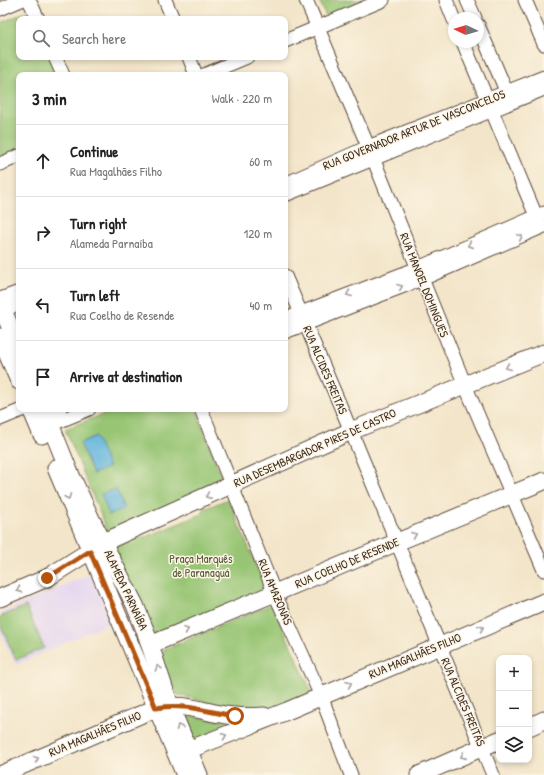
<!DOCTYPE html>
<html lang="en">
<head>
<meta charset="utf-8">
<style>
  body { margin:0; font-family:"Patrick Hand",sans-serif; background:#f2f2f2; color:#222 }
  .controls { position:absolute; right:12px; bottom:12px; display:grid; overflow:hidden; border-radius:8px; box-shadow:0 2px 6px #0003 }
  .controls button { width:36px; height:36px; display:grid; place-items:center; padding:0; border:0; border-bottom:1px solid #e0e0e0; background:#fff; color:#222; font:20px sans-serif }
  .compass { position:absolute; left:448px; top:12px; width:36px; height:36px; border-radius:50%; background:#fff; box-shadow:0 2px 6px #0003; rotate:274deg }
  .stop { position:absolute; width:12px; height:12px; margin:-9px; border:3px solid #b45309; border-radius:50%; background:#fff }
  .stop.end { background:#b45309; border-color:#fff; box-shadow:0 1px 4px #0008 }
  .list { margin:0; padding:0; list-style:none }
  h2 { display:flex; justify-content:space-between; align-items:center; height:52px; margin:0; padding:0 16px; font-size:17px }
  h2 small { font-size:13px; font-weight:400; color:#767676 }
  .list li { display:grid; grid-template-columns:26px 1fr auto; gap:12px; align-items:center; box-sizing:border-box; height:72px; padding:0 16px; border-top:1px solid #e0e0e0 }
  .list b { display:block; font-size:15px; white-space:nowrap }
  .list p { margin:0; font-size:13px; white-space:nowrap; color:#767676 }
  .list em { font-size:13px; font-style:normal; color:#767676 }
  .icon { flex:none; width:22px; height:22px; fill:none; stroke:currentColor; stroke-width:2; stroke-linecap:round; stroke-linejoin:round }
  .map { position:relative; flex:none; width:544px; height:775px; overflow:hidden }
  .search { position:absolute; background:#fff; box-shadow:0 2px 6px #0003; left:16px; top:16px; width:272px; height:44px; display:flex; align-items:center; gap:10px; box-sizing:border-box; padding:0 14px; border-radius:8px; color:#767676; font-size:15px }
  .panel { position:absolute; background:#fff; box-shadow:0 2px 6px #0003; left:16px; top:72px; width:272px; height:340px; border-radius:8px }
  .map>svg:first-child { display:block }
  .built { fill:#e3d3f2 }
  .green { fill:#97c573; stroke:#697848 }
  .water { fill:#61b4dd; stroke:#4e6f7e }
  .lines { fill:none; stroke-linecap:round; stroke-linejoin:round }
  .minor-casing { stroke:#574638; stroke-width:15 }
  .major-casing { stroke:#574638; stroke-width:19 }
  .minor { stroke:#fff; stroke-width:13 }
  .major { stroke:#fff; stroke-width:17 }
  .oneway { stroke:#a79f9a }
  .route { stroke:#b45309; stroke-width:5 }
  .labels { text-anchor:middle; stroke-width:3; stroke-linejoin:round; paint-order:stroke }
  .street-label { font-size:12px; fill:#3b2a1e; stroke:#fcf5e5 }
  .park-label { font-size:12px; fill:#575838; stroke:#fcf5e5 }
</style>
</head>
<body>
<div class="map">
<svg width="544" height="775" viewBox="0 0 544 775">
  <rect width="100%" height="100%" fill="#fcf5e5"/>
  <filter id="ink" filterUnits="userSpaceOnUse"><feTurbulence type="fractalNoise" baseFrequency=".025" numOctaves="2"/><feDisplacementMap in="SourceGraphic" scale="8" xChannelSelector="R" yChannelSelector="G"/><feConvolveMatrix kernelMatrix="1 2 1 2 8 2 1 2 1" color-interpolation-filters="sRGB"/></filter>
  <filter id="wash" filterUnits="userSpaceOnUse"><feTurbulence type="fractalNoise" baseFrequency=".012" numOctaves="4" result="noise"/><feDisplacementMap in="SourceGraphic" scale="16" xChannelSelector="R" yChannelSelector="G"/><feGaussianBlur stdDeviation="0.9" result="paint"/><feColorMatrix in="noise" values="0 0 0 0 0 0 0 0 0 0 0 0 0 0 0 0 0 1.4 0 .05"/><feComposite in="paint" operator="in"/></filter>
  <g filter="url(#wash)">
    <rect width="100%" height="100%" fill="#f3e5c9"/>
    <polygon class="built" points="96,572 115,620 16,665 0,631 0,613"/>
    <g class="green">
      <polygon points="319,0 366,0 326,16"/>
      <polygon points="29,11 33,19 19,19 19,57 50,57 58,75 19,75 19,151 0,159 0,23"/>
      <polygon points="117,409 196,409 224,484 109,535 65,429"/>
      <polygon points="228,499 267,591 160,634 153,633 110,549 137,536 143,538 202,514 204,509"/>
      <path d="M 272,604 L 312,693 C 300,698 287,706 275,709 C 240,718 205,701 172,693 L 161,657 L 165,649 Z"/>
      <polygon points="26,606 44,648 16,660 0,624 0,617"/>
      <polygon points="178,714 239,723 190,744"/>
    </g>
    <g class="water">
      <polygon points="96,436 109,467 93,474 80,443"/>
      <polygon points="116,489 124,509 109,515 101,494"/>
    </g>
  </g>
  <g filter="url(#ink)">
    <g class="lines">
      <g class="minor-casing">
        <g id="minor">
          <polyline points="29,0 38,19"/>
          <polyline points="165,0 173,19"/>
          <polyline points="306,0 373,158 465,385 544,570"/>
          <polyline points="446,0 454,20"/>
          <polyline points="467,0 475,18"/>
          <polyline points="525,0 544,44"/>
          <polyline points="0,9 21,0"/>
          <polyline points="478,25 507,93"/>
          <polyline points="285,41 383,0"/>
          <polyline points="463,42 539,223"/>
          <polyline points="55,57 63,75"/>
          <polyline points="189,57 196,75"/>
          <polyline points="204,75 247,57"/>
          <polyline points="0,164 19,156"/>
          <polyline points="285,184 368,147 544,77"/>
          <polyline points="285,195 544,89"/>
          <polyline points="285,276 351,431 493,775"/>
          <polyline points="0,299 19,292"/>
          <polyline points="3,310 19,304"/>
          <polyline points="285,319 418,268 544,213"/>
          <polyline points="285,332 422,279 544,226"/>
          <polyline points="201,409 275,594 321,696 351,775"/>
          <polyline points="46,415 60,409"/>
          <polyline points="0,419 24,409"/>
          <polyline points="50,425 89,409"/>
        </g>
      </g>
      <g class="major-casing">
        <g id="major">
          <polyline points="0,303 19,348"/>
          <polyline points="0,337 19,381"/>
          <polyline points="31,409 42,435"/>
          <polyline points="44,409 69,471 91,519 135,605 145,630 170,706 199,775"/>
          <polyline points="56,468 185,775"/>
          <polyline points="0,598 47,578 104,542 351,431 544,353"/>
          <polyline points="150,645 544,481"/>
          <polyline points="529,727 544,720"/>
          <polyline points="188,750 287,711 544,602"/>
          <path d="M 0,775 L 156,708 C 184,703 194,709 220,714 C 235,717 249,717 264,716"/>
          <polyline points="419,775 499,740"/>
        </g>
      </g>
      <use href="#minor" class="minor"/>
      <use href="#major" class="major"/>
    </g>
    <defs><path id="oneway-chevron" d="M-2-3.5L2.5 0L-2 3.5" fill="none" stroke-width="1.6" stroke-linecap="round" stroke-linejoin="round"/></defs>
    <g class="oneway">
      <use href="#oneway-chevron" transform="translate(520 237) rotate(-24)"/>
      <use href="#oneway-chevron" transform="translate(470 245) rotate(156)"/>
      <use href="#oneway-chevron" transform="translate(400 287) rotate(-21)"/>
      <use href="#oneway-chevron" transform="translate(349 294) rotate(159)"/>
      <use href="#oneway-chevron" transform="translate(508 367) rotate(158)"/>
      <use href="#oneway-chevron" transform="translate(208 496) rotate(156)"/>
      <use href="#oneway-chevron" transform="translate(68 497) rotate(67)"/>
      <use href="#oneway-chevron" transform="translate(414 535) rotate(-22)"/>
      <use href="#oneway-chevron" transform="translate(19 590) rotate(158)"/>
      <use href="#oneway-chevron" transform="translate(481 628) rotate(-23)"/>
      <use href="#oneway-chevron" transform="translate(186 630) rotate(-22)"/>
      <use href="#oneway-chevron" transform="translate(158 668) rotate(-109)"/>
      <use href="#oneway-chevron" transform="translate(349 684) rotate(-23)"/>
      <use href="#oneway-chevron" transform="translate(179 727) rotate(-112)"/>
      <use href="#oneway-chevron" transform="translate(224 736) rotate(-22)"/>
      <use href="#oneway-chevron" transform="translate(463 756) rotate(156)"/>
      <use href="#oneway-chevron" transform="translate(36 759) rotate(-23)"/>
    </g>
  </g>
  <g class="lines" filter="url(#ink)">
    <path class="route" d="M 47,578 L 90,551 L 156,708 C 186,703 206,712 235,716"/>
  </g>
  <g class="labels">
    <g class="street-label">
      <text transform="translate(414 130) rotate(-22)" y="4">RUA GOVERNADOR ARTUR DE VASCONCELOS</text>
      <text transform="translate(424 285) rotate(68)" y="4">RUA MANOEL DOMINGUES</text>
      <text transform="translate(325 370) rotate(67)" y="4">RUA ALCIDES FREITAS</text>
      <text transform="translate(315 448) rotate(-24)" y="4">RUA DESEMBARGADOR PIRES DE CASTRO</text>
      <text transform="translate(347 563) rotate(-23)" y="4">RUA COELHO DE RESENDE</text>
      <text transform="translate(126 590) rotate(65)" y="4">ALAMEDA PARNAÍBA</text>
      <text transform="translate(275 592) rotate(67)" y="4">RUA AMAZONAS</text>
      <text transform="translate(415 656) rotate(-23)" y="4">RUA MAGALHÃES FILHO</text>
      <text transform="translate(463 702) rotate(67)" y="4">RUA ALCIDES FREITAS</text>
      <text transform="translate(95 734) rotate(-23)" y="4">RUA MAGALHÃES FILHO</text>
    </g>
    <g class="park-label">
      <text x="201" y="563">Praça Marquês<tspan x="201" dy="14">de Paranaguá</tspan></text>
    </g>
  </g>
</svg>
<div class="controls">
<button>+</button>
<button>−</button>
<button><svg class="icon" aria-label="layers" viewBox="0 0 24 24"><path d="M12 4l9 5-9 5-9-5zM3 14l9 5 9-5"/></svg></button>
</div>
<svg class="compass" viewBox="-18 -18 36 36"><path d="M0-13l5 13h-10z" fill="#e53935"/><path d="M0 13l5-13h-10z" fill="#767676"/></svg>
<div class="stop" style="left:235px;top:716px"></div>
<div class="stop end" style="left:47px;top:578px"></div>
<div class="search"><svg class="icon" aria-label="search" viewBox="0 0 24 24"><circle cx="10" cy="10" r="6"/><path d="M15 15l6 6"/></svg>Search here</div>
<section class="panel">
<h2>3 min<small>Walk · 220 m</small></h2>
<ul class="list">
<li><svg class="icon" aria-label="ahead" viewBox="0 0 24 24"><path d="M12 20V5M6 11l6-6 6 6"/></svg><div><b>Continue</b><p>Rua Magalhães Filho</p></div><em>60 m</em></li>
<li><svg class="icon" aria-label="right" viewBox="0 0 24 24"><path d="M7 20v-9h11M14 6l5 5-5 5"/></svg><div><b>Turn right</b><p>Alameda Parnaíba</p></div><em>120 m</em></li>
<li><svg class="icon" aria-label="left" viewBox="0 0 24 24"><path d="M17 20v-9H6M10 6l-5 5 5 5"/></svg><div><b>Turn left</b><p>Rua Coelho de Resende</p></div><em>40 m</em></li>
<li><svg class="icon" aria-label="arrive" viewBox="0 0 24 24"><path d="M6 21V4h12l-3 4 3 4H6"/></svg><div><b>Arrive at destination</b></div></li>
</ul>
</section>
</div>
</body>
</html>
